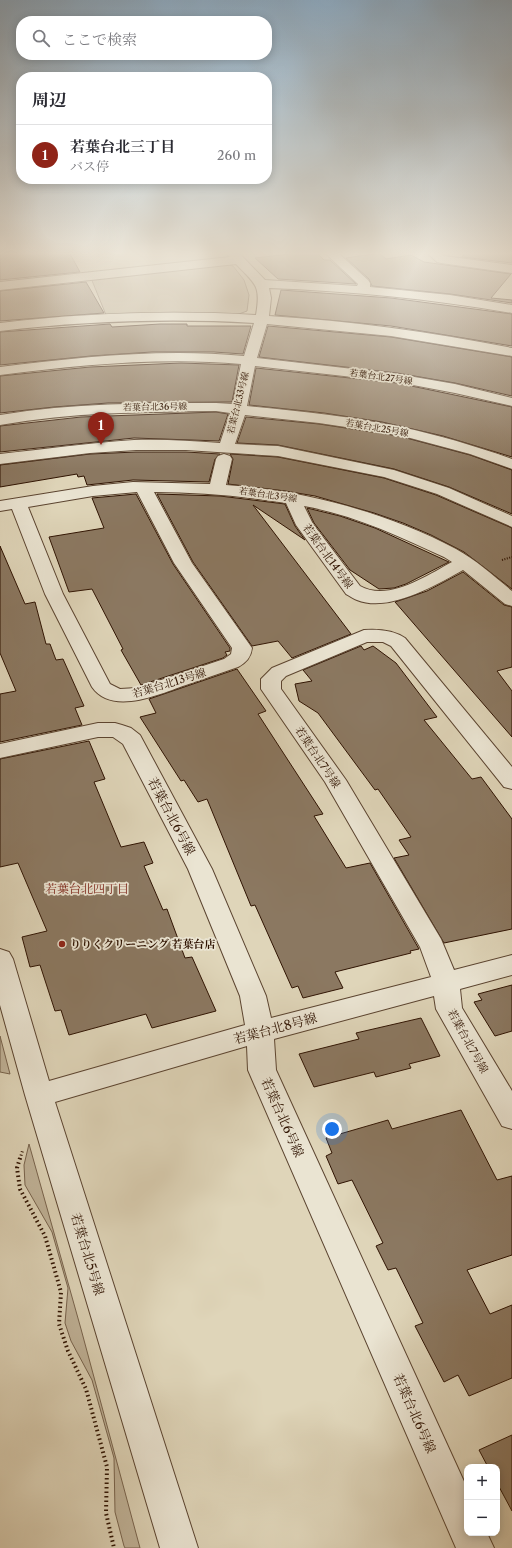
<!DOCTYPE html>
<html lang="ja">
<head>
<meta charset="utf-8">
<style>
  body { margin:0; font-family:"Libre Caslon Text","Noto Serif JP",serif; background:#f2f2f3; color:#2b2b33 }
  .controls { position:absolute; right:12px; bottom:12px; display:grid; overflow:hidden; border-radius:8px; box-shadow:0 2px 10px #0003 }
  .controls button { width:36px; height:36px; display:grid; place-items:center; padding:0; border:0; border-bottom:1px solid #e1e1e2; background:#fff; color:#2b2b33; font:20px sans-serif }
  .you { position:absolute; left:332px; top:1129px; width:14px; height:14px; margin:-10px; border:3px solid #fff; border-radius:50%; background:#1a73e8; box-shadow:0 0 0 6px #1a73e833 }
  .badge { display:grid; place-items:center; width:26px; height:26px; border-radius:50%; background:#8f2418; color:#fff; font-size:13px; font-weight:700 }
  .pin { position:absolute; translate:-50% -33px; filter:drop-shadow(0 1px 2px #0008) }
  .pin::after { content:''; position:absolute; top:21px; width:14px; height:12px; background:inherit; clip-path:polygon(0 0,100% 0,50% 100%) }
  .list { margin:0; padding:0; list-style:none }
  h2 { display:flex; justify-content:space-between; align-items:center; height:52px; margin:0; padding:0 16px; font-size:17px }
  h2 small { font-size:13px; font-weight:400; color:#7c7c81 }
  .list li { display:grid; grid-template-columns:26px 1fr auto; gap:12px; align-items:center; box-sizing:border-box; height:60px; padding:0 16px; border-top:1px solid #e1e1e2 }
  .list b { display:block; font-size:15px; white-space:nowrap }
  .list p { margin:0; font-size:13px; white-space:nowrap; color:#7c7c81 }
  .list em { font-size:13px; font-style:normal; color:#7c7c81 }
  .icon { flex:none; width:22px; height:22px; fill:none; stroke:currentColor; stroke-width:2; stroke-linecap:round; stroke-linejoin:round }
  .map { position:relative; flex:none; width:512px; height:1548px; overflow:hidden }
  .search { position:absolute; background:#fff; box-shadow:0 2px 10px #0003; left:16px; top:16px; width:256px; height:44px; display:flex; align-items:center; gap:10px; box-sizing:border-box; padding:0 14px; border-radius:16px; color:#7c7c81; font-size:15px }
  .panel { position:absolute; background:#fff; box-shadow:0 2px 10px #0003; left:16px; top:72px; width:256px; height:112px; border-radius:16px }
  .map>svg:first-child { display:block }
  .green { fill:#c1b49a; stroke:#78644e }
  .building { fill:#8b7861; stroke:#2f1302 }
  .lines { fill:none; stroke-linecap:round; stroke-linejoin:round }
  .minor-casing { stroke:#5b4430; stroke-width:2 }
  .path-far2 { stroke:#2f1302; stroke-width:2; stroke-dasharray:1 1.5; stroke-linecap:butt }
  .path-far1 { stroke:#2f1302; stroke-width:3; stroke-dasharray:1 2.5; stroke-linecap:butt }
  .path { stroke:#2f1302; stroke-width:4; stroke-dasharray:1.5 3; stroke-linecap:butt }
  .minor { fill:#eae4d2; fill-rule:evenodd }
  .poi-dot { fill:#8f2418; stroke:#eae4d2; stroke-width:1.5 }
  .labels { text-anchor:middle; stroke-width:3.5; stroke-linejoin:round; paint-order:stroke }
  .far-street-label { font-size:9px; fill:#2f1302; stroke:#eae4d2 }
  .street-label { font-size:11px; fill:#2f1302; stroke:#eae4d2 }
  .poi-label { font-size:11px; font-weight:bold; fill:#2f1302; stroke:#eae4d2; text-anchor:start }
  .neighbourhood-label { font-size:12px; fill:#7a1f14; stroke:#eae4d2 }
  .near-street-label { font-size:13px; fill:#2f1302; stroke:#eae4d2 }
</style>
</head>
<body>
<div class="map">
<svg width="512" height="1548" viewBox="0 0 512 1548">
  <rect width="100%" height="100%" fill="#dfd5b9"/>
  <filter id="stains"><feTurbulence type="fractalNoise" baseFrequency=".005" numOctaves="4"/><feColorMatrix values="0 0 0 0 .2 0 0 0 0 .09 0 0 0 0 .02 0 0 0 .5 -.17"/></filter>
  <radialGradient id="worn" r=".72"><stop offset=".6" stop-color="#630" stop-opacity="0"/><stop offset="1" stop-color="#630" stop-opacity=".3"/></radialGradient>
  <g class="green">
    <polygon points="224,264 233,266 244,280 249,295 247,311 239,314 106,315 91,278"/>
    <polygon points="0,1036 10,1074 0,1072"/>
    <polygon points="29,1144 81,1329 140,1548 125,1548 124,1546 115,1512 114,1458 92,1380 71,1341 65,1323 68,1288 52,1232 25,1185 24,1165"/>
  </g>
  <g class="building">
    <polygon points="0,252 69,252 80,272 0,280"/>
    <polygon points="306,252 316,252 324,260 330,260 356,284 278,279 255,258"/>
    <polygon points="465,252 512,252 512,263 462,257"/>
    <polygon points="379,253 386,259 411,255 424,262 511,274 491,298 512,300 512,303 450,294 372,286 369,279 346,258"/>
    <polygon points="86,282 104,313 0,321 0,291"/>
    <polygon points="281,290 391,298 512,314 512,346 391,326 275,315"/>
    <polygon points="110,324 112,327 160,324 187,324 187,326 251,326 243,354 214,352 152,352 91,356 0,365 0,332"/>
    <polygon points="268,326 391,337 512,357 512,396 455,383 397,373 259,357"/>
    <polygon points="181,363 239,365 232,402 108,403 54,407 0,413 0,376 90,367"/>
    <polygon points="256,368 397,383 512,407 512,457 443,436 382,422 324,413 249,405"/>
    <polygon points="216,412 228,414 219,441 134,438 0,452 0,426 81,417"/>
    <polygon points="246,417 319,424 399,436 470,455 512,470 512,514 449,487 394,469 278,445 237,443"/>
    <polygon points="136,452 186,452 220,454 215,459 209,482 133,480 87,485 84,476 78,477 77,474 0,487 0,465 90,454"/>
    <polygon points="230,454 278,457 384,478 436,495 512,528 512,589 464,552 431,535 403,523 374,513 315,496 285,491 228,484 233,459"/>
    <polygon points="136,494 173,564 230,648 230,651 225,652 227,655 223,658 141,685 121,650 123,649 92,589 69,592 49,537 104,528 92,498"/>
    <polygon points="157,494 220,496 285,504 295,526 305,540 253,505 351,634 292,658 278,641 252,646 193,562"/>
    <polygon points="307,508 340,516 375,528 449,562 406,584 394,588 379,589 350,570 314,523"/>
    <polygon points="0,546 25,604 35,602 46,644 50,644 56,660 63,659 84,706 75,708 82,725 0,742 0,694 16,691 0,653"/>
    <polygon points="463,572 504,605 512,607 512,667 497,671 512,691 512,737 395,602 427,591"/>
    <polygon points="361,646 364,650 373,646 396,663 437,717 424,720 472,779 481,777 512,819 512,929 444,943 394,858 409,855 399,840 411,837 378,789 375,790 318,713 299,701 295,684 312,681 303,670"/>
    <polygon points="237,669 266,711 258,714 323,814 314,816 346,868 370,863 419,949 410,951 411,953 335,972 343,988 303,998 298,986 292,988 255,905 251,906 207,799 198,802 184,780 181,781 140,717 156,713 149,699"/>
    <polygon points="89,741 105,779 94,782 121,847 144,842 153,863 144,866 163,910 167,909 185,958 192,957 216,1011 152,1028 146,1014 69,1035 61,1010 55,1011 40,965 30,967 22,937 47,931 18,863 0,867 0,759"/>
    <polygon points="512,985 512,1031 495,1036 474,1002 482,1000 478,994"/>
    <polygon points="421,1018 440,1056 409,1064 411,1068 376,1077 374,1072 314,1087 299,1054 359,1039 356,1033"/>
    <polygon points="461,1110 497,1180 512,1176 512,1255 467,1270 490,1314 512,1305 512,1378 469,1396 458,1375 444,1382 415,1326 423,1323 396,1268 388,1270 376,1246 383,1243 352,1180 338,1184 326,1156 332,1153 326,1138 388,1120 392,1129"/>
    <polygon points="512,1435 512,1511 497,1483 497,1467 488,1467 479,1450"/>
  </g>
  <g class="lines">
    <g class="minor-casing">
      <g id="minor">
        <path d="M 225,252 L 238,252 L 265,280 L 357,286 L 358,284 L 324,252 L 337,252 L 368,280 L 370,283 L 370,287 L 450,295 L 512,305 L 512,313 C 431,299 351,291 269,288 L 271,298 L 269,316 C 351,321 432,332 512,348 L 512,356 L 391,336 L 267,324 L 257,358 L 397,374 L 455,384 L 512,398 L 512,406 L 455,393 L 397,382 L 255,366 L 247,406 C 298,411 350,416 401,427 C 438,435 476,446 512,459 L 512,469 L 470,454 L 399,435 L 319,423 L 245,415 L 235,444 L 278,446 L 394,470 L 449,488 L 512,516 L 512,527 L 437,494 L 384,477 L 278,456 L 186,450 L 136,450 L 90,453 L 0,464 L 0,454 C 45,449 89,443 134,440 C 163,439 192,441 220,443 L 230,413 L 216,411 C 144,412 72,412 0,425 L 0,415 C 72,403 144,403 216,403 L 233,404 L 241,364 C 161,357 80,365 0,375 L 0,367 C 80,357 163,348 244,356 L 254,323 C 169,318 85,321 0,331 L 0,323 C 85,313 170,310 256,315 C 261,285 256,285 236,264 L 0,290 L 0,282 L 230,257 Z"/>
        <polygon points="426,252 440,252 444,256 512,265 512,273 441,263 437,262"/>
        <path d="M 224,454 L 230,456 L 232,459 L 226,485 C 302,490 389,513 456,549 C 476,560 494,576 512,591 L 512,606 L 505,604 L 463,570 C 436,585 389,613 357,600 C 354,599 350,596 346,594 L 296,525 L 286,503 C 242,496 198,492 154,492 L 192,563 L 252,648 C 251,657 246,663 238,667 C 221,673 203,679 186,685 C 160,694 112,716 92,687 L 45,594 L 12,509 L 0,511 L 0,501 L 93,486 L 133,482 L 210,484 L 216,459 L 218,456 ZM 137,492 L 174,563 L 232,648 L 231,654 L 224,659 L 137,688 L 120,689 L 110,684 L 63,594 L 28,507 L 93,496 ZM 304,506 C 354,515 398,536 444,557 L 452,562 C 426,576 388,602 360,586 L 313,524 Z"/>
        <path d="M 364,630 C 378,629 393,630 405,638 L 512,767 L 512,789 L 504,787 L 391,646 L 383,642 L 367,642 L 286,676 L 281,681 L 281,689 L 346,780 L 441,939 L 454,970 L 512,955 L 512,975 L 460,989 L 462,1008 L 512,1091 L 512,1129 L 502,1126 L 436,1009 L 434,996 L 274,1039 L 276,1070 L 467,1488 L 467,1533 L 487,1533 L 494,1548 L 456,1548 L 248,1070 L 247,1046 L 55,1102 L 198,1548 L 160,1548 L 25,1095 L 0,1005 L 0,949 L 9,952 L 13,959 L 49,1081 L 245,1025 L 240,996 L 188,869 L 123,744 L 113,737 L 98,737 L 0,758 L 0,744 L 98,723 L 115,723 L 122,725 L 131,728 L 140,735 L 212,869 L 266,996 L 271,1018 L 431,977 L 420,947 L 325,782 L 261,689 L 261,679 L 272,668 Z"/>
      </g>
    </g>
    <polyline class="path-far2" points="502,560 512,557"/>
    <polyline class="path-far1" points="20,1159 23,1149"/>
    <polyline class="path" points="20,1158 17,1168 20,1189 45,1236 61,1292 59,1324 68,1351 86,1389 107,1467 106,1513 114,1548"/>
    <use href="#minor" class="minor"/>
  </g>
  <linearGradient id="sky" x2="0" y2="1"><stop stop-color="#8ca7bc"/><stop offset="0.54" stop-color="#f1ece0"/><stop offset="1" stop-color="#f1ece0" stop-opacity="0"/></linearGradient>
  <rect width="512" height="469" fill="url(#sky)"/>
  <circle class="poi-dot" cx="62" cy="944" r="4"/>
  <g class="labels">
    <g class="far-street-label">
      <text transform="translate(381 377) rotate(8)" y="3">若葉台北27号線</text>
      <text transform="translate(238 403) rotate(-76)" y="3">若葉台北33号線</text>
      <text transform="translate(155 407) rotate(-1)" y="3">若葉台北36号線</text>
      <text transform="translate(377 428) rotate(10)" y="3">若葉台北25号線</text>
      <text transform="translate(268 495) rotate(8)" y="3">若葉台北3号線</text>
    </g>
    <g class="street-label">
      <text transform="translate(328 556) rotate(54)" y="4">若葉台北14号線</text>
      <text transform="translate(169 683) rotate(-17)" y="4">若葉台北13号線</text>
      <text transform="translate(318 757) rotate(56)" y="4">若葉台北7号線</text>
      <text transform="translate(468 1041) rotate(61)" y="4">若葉台北7号線</text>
    </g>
    <g class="poi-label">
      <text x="70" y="948">りりくクリーニング 若葉台店</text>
    </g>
    <g class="neighbourhood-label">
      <text x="87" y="893">若葉台北四丁目</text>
    </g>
    <g class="near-street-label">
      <text transform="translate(172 816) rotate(62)" y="5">若葉台北6号線</text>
      <text transform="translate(275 1028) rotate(-15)" y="5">若葉台北8号線</text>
      <text transform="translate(283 1117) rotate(66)" y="5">若葉台北6号線</text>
      <text transform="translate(88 1254) rotate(73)" y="5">若葉台北5号線</text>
      <text transform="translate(415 1413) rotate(66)" y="5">若葉台北6号線</text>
    </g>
  </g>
  <rect width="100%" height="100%" filter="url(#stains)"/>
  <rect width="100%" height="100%" fill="url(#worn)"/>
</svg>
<div class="controls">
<button>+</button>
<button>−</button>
</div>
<div class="you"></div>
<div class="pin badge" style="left:101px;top:445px">1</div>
<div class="search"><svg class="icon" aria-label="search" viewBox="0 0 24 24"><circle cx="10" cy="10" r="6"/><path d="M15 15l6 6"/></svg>ここで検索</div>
<section class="panel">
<h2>周辺<small></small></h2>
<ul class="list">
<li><span class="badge">1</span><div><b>若葉台北三丁目</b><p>バス停</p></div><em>260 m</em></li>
</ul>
</section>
</div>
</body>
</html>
